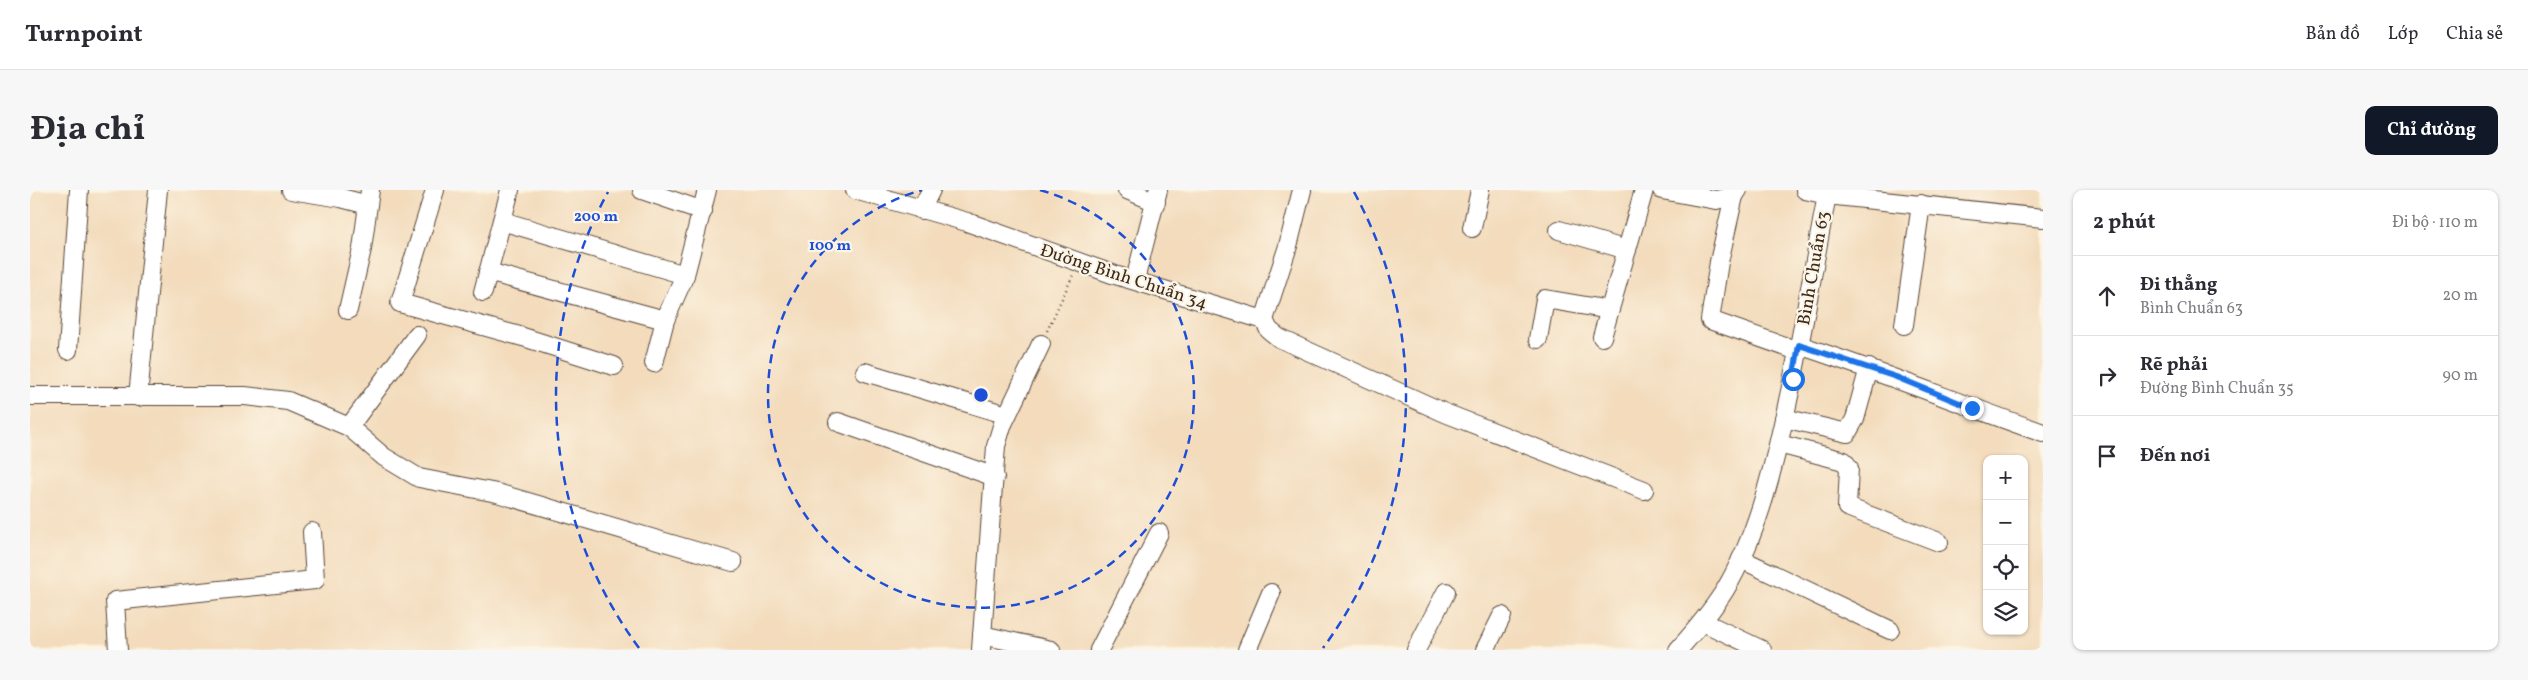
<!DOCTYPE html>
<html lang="vi">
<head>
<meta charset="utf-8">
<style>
  body { margin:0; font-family:Vollkorn,serif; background:#f7f7f7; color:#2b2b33 }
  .controls { position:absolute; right:15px; bottom:15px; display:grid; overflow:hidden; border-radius:10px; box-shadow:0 1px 4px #0004 }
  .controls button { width:45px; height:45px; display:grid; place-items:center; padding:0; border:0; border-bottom:1px solid #e1e1e2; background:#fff; color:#2b2b33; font:25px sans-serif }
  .stop { position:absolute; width:15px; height:15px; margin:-11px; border:4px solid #1a73e8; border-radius:50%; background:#fff }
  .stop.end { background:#1a73e8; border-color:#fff; box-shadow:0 1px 5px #0008 }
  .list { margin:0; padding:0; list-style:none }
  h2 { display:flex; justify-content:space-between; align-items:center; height:65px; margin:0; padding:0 20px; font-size:21px }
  h2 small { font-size:16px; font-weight:400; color:#7c7c81 }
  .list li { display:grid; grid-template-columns:32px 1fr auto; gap:15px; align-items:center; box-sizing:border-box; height:80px; padding:0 20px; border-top:1px solid #e1e1e2 }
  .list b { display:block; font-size:19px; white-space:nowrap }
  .list p { margin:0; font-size:16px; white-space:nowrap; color:#7c7c81 }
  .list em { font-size:16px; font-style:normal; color:#7c7c81 }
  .icon { flex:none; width:28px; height:28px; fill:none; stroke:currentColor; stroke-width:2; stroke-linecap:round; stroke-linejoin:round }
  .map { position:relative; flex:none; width:2013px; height:460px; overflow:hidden; border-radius:10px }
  header { display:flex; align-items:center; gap:30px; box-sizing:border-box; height:70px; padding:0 25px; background:#fff; border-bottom:1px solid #e1e1e2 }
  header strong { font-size:24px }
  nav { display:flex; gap:28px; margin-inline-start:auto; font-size:18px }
  .intro { display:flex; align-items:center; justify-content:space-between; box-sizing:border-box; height:120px; padding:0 30px }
  h1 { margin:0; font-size:35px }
  .button { padding:12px 22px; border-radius:10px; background:#111827; color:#fff; font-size:18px; font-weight:700 }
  main { display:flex; gap:30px; padding:0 30px }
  aside { flex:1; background:#fff; border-radius:10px; box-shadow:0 1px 4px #0004 }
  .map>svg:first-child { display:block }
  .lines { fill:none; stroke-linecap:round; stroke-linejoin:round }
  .minor-casing { stroke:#574536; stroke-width:20 }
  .path { stroke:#574536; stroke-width:2.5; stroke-dasharray:1 4; stroke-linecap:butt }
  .minor { stroke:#fff; stroke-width:18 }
  .route { stroke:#1a73e8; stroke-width:6 }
  .ring { fill:none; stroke:#1d4ed8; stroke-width:2.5; stroke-dasharray:9 6 }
  .labels { text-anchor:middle; stroke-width:4.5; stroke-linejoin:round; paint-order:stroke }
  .street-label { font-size:18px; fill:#3b2a1e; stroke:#fcf5e5 }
  .centre { fill:#1d4ed8; stroke:#fcf5e5; stroke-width:2.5 }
  .ring-label { font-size:15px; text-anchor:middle; font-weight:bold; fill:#1d4ed8; stroke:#fcf5e5; stroke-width:4.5; stroke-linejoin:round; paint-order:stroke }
</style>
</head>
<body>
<header>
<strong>Turnpoint</strong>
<nav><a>Bản đồ</a><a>Lớp</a><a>Chia sẻ</a></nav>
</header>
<div class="intro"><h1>Địa chỉ</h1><a class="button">Chỉ đường</a></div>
<main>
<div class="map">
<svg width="2013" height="460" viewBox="0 0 2013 460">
  <rect width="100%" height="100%" fill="#fcf5e5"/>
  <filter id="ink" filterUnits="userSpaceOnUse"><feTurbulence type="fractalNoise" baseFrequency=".02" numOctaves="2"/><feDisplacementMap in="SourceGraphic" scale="10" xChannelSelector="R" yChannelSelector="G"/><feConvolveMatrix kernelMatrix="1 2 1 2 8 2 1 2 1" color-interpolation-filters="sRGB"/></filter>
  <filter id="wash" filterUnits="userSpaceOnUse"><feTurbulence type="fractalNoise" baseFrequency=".0096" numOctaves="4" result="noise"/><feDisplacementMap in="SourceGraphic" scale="20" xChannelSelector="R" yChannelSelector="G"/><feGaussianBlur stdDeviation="1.12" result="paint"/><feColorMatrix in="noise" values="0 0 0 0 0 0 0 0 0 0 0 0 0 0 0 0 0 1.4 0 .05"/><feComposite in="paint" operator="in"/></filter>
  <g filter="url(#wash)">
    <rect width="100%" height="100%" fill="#f3dbbc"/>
  </g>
  <g filter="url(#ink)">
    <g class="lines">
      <g class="minor-casing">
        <g id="minor">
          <polyline points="261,0 311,8 338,15 332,59 318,120"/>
          <polyline points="405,0 370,113 493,147 584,176"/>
          <polyline points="612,0 673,21"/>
          <polyline points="825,0 937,32 1085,85 1234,130 1258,56 1272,0"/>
          <polyline points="1097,0 1126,12"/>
          <polyline points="1632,0 1686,10 1704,6 1708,0"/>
          <polyline points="1775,0 1797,5"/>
          <polyline points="1704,6 1689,72 1680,130 1768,161"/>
          <polyline points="338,15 340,0"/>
          <polyline points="891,20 901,0"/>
          <polyline points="472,31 655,85"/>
          <polyline points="1442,38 1450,0"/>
          <polyline points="1529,40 1597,60"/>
          <polyline points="458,82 635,130"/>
          <polyline points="1105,90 1128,0"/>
          <polyline points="453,102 480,0"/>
          <polyline points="1234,130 1239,140 1249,148 1415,223 1614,300"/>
          <polyline points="1874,135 1891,14"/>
          <polyline points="1572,147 1614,0"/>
          <polyline points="1508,149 1515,109 1580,120"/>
          <path d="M 1769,155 C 1851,182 1931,214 2013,243"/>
          <polyline points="38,160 49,0"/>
          <polyline points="624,173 635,130 655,85 677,0"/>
          <polyline points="835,182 977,225"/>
          <polyline points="0,206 215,206 258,211 319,237 354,267 389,288 467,303 703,372"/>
          <polyline points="108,207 128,0"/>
          <polyline points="1754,228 1817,243 1825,229 1839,178"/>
          <polyline points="808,232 965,287"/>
          <polyline points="319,237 387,145"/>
          <polyline points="1749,254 1814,271 1819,278 1817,317 1909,352"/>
          <polyline points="1711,369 1860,440"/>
          <polyline points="1673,432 1732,460"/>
          <polyline points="952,445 1021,460"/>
          <polyline points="88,460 85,411 285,390 282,342"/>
          <polyline points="951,460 966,256 972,236 1011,154"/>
          <polyline points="1069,460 1129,343"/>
          <polyline points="1217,460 1241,403"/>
          <polyline points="1386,460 1416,402"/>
          <polyline points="1455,460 1472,426"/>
          <path d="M 1648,460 C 1665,441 1681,422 1695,400 C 1726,348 1741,287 1754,229 C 1771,154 1783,79 1797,5 L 2013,28"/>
        </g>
      </g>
      <polyline class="path" points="1017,141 1043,85"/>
      <use href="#minor" class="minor"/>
    </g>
  </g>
  <g class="lines" filter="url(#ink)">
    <polyline class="route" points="1763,189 1769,155 1866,187 1942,218"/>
  </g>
  <g class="ring">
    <path d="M1010 0A213 213 0 1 1 892 0"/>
    <path d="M609 458A425 425 0 0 1 578 2M1324 2A425 425 0 0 1 1293 458"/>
  </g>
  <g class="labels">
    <g class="street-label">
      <text transform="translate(1783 78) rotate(-80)" y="6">Bình Chuẩn 63</text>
      <text transform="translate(1094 86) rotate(18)" y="6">Đường Bình Chuẩn 34</text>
    </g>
  </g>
  <circle cx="951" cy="205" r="8" class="centre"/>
  <g class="ring-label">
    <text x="566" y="31">200 m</text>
    <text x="800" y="60">100 m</text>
  </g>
</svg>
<div class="controls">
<button>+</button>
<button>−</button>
<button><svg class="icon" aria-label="locate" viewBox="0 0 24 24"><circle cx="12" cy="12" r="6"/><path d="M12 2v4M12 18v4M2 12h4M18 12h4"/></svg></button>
<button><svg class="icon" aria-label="layers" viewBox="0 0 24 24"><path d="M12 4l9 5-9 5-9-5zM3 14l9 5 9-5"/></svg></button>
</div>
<div class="stop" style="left:1763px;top:189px"></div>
<div class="stop end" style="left:1942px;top:218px"></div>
</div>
<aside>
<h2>2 phút<small>Đi bộ · 110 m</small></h2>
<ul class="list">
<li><svg class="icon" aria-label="ahead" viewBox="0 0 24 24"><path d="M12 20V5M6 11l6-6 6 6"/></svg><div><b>Đi thẳng</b><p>Bình Chuẩn 63</p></div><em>20 m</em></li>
<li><svg class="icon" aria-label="right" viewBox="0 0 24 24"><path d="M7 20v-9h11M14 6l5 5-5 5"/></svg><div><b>Rẽ phải</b><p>Đường Bình Chuẩn 35</p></div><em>90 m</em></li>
<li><svg class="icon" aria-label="arrive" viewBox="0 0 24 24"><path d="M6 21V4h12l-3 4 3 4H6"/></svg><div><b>Đến nơi</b></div></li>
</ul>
</aside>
</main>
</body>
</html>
